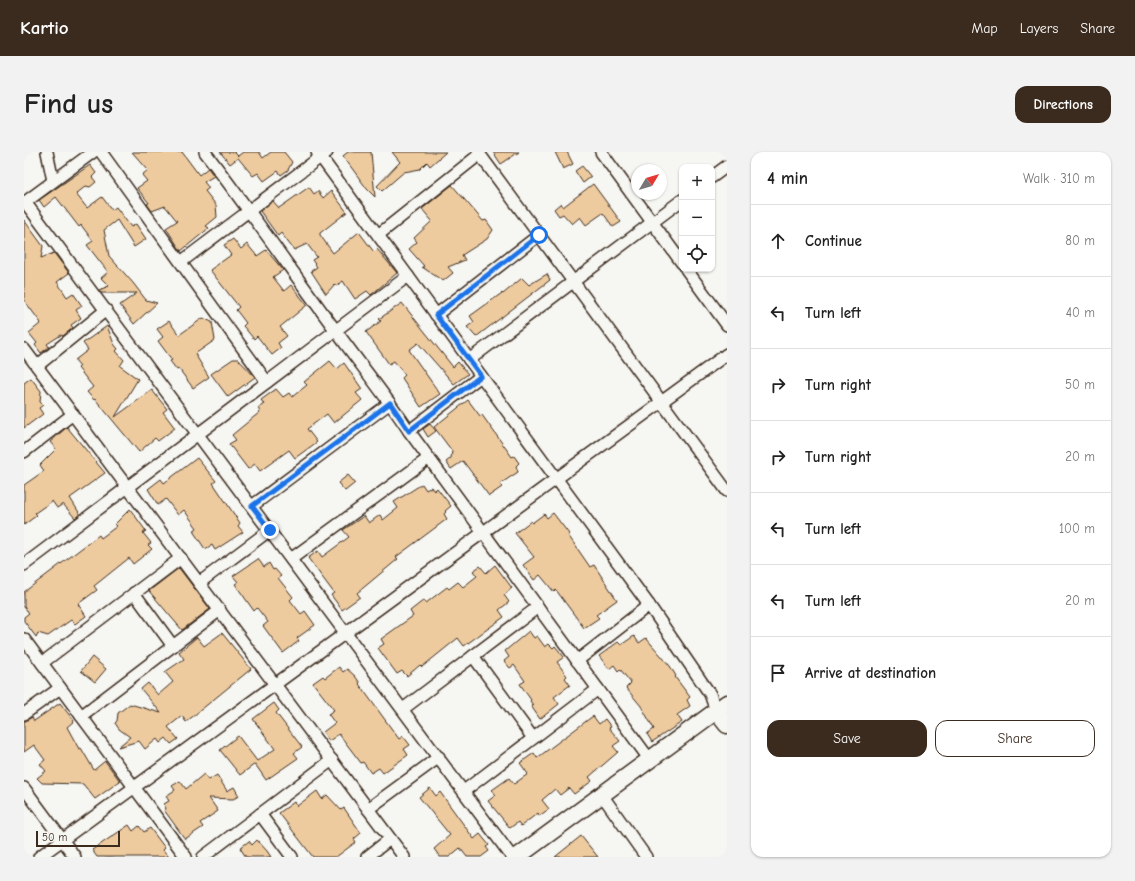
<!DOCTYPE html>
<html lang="en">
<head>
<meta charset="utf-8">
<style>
  body { margin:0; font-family:"Comic Neue",sans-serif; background:#f2f2f2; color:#222 }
  .controls { position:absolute; right:12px; top:12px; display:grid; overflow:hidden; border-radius:8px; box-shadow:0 1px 3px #0004 }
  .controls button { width:36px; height:36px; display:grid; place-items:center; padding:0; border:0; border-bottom:1px solid #e0e0e0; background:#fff; color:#222; font:20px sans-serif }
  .compass { position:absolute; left:607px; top:12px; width:36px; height:36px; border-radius:50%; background:#fff; box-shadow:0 1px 3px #0004; rotate:52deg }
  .scale { position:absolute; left:12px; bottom:10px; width:84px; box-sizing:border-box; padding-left:4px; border:2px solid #3b2a1e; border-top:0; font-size:11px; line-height:14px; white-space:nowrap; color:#3b2a1e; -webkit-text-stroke:3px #f6f6f2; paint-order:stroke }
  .stop { position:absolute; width:12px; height:12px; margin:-9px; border:3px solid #1a73e8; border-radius:50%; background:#fff }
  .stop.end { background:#1a73e8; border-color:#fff; box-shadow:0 1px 4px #0008 }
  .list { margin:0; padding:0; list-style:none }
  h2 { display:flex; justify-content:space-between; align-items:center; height:52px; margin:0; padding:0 16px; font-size:17px }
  h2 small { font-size:13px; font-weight:400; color:#767676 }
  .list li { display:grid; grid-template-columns:26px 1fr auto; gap:12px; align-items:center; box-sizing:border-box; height:72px; padding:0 16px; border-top:1px solid #e0e0e0 }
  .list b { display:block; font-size:15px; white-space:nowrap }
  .list em { font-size:13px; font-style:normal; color:#767676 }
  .actions { display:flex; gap:8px; padding:12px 16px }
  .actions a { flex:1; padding:9px 0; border:1px solid #3b2a1e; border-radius:12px; text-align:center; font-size:14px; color:#3b2a1e }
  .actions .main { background:#3b2a1e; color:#fff }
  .icon { flex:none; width:22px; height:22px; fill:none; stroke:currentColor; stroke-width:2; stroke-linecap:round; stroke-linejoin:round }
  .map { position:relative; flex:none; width:703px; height:705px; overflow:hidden; border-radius:12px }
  header { display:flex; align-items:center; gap:24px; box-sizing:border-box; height:56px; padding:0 20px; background:#3b2a1e; color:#fff }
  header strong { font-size:19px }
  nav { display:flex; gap:22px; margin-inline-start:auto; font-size:14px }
  .intro { display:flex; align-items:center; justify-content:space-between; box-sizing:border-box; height:96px; padding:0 24px }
  h1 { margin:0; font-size:28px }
  .button { padding:10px 18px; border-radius:12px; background:#3b2a1e; color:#fff; font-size:14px; font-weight:700 }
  main { display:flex; gap:24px; padding:0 24px }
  aside { flex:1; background:#fff; border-radius:12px; box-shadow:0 1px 3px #0004 }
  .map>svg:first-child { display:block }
  .building { fill:#eecb9f; stroke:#3b2a1e }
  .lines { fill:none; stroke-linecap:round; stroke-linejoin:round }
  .street-casing { stroke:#3b2a1e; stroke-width:14 }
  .secondary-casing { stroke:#3b2a1e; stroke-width:19 }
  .street { stroke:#f6f6f2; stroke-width:11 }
  .secondary { stroke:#f6f6f2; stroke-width:16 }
  .route { stroke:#1a73e8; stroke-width:5 }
</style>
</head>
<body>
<header>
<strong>Kartio</strong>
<nav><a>Map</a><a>Layers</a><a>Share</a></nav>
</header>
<div class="intro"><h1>Find us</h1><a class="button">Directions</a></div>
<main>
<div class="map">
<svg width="703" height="705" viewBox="0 0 703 705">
  <rect width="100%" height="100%" fill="#f6f6f2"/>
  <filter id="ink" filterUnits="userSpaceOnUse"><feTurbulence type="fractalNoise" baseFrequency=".025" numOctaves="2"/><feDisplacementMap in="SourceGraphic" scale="8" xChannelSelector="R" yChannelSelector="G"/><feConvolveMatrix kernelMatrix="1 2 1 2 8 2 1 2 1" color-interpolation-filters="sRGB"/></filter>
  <g filter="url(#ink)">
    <g class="building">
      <polygon points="108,0 158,0 175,23 184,16 190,24 180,30 185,36 181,39 192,53 193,65 182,74 185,76 157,99 142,76 153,69 141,54 128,59 123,52 125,51 113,36 123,29 118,23 124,18"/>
      <polygon points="196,0 210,0 214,4 219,0 235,0 239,6 247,0 260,0 268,10 264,18 257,23 254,19 240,29 234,21 229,24 214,6 206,12"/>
      <polygon points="324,0 347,0 351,45 343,37 319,4"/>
      <polygon points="368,0 422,0 406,14 403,10 396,17 380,20 358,39 353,34 376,10"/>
      <polygon points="469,0 495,0 477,12"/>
      <polygon points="531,0 543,0 549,12 539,17"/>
      <polygon points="66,13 72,21 68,25 72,30 66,35 62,34 52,42 63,56 78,45 88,58 92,55 107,75 112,72 122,87 110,95 93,68 80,78 85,104 109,131 122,148 133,151 110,172 96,153 113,141 77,141 75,138 85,134 77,126 84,120 63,93 69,89 57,73 55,75 32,45 20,55 15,48"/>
      <polygon points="558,14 567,25 559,31 551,19"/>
      <polygon points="569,32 597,70 589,75 579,61 562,73 556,65 548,72 539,62 535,64 530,57 537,51 539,55"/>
      <polygon points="428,33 459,69 462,68 469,78 463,87 438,103 441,108 424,115 429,121 419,129 398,115 400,114 385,97 393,90 390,86 408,69 398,57"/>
      <polygon points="285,35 290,42 294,39 299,46 307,39 323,60 296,81 296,83 309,101 335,80 350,100 353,97 373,121 347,143 343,139 331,147 319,129 312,134 311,132 302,142 287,119 293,115 288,108 293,105 283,92 270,98 257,81 254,84 236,59 249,49 255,56"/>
      <polygon points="0,68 19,94 17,106 30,101 45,121 33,130 43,145 49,141 58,154 52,158 57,166 47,173 49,176 39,184 37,183 23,192 25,195 17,201 11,193 13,191 5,181 17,171 0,148"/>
      <polygon points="209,87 217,97 223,92 233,104 242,98 259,118 249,125 260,139 267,133 283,153 256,175 263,184 254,191 257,196 248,203 233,184 230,187 219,174 222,171 212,158 215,155 186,118 207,103 200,93"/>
      <polygon points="523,122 526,128 452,185 443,175 450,170 446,164 478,141 479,142 498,126 505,133"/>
      <polygon points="378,151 429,215 434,210 444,222 430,232 394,191 385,198 416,242 397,255 378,226 381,223 370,209 365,212 342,180 357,169 355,167"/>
      <polygon points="179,166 188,170 191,188 171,202 185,225 169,236 155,217 153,218 146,209 148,208 134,189 139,185 133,177 145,169 155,183"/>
      <polygon points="83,174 90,192 94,197 92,199 100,208 96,214 114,227 91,265 128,238 143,257 139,260 151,276 134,289 131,286 115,300 71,247 70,248 63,240 69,235 54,216 56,214 51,208 64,198 59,191"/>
      <polygon points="209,207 214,207 231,225 204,245 187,222"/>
      <polygon points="306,209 313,217 320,211 338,237 332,241 338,248 310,271 303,262 283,277 293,290 271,306 265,298 236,319 231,312 224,317 205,292 212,288 208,283 236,260 234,256 240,252 237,248 252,237 259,245 265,241 268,245 283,233 280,230"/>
      <polygon points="7,226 17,239 16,250 19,253 15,256 19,262 0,276 0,231"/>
      <polygon points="444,248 456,264 458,263 488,305 490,304 495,311 492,314 494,320 476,332 478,335 465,344 439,309 427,317 422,310 427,306 428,299 410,275"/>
      <polygon points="406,272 412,279 404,285 399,277"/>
      <polygon points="43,275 81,321 46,346 56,362 51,366 39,352 33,356 28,349 11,361 13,363 0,373 0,333 20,319 16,313 32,297 26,290"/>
      <polygon points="173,306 192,329 189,331 216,371 214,374 219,380 191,398 188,393 181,397 169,379 173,376 160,358 154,363 142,347 134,353 124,337 137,327 140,331"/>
      <polygon points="324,323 331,331 321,339 314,331"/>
      <polygon points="398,332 402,338 407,335 410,339 413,336 427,354 421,359 422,360 420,362 423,367 372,405 374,407 333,441 336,445 318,458 307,443 310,441 284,406 294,399 298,405 325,385 319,378 340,364 345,371 356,363 359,368 374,356 370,350"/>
      <polygon points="106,357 122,379 119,381 127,391 124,393 128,397 109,412 105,406 70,434 73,438 54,452 62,464 51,472 47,468 24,484 14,481 12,485 0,469 0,465 5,461 0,455 0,440 75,383 77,386 93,374 91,372"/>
      <polygon points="529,361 545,382 544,383 566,415 570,413 593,448 572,463 575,466 560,476 532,438 530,440 516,423 510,428 499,413 510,405 491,381 507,369 508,371 520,362 523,366"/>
      <polygon points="234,407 240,415 245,411 249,418 251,417 257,424 254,426 269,445 266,448 277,462 281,459 291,473 273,486 275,489 259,501 239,474 244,470 233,456 230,459 211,432 214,430 209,424"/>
      <polygon points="471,413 488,436 480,443 485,450 475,458 480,465 440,494 434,486 398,515 396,513 383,524 378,519 373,522 354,496 360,492 357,487 389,464 386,459 400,448 402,451 423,435 425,437 434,430 439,435 453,424 449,419 456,414 462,421"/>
      <polygon points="155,416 186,457 158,478 125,439"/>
      <polygon points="505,479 510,486 513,484 521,495 525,492 529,496 531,494 540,505 533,510 543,524 541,526 546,533 530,545 535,552 516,567 507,554 509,553 506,549 507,548 496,532 501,529 490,513 486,516 480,509 485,505 481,499"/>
      <polygon points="198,481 227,517 162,570 158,564 144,575 154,587 147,592 142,586 136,591 133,587 121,597 115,589 94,595 106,585 95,577 91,571 93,569 94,561 106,552 137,561 117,537 124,531 134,543 149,530 141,520 160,507 155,500 173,485 180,494"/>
      <polygon points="610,484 615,491 622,486 646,514 652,524 651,525 666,545 663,548 666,554 653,563 658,570 628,590 623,582 630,577 617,554 602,536 607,531 596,517 594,519 590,513 585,517 575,504 594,490 597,493"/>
      <polygon points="68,505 82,517 71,530 57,519"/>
      <polygon points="315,515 319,520 323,517 331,524 336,531 335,532 375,587 379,584 386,593 380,597 384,603 359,621 355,616 347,621 339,610 337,611 315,582 305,589 299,580 311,571 304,562 310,558 289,531 299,524 301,526"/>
      <polygon points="36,551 50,569 43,575 55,597 57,596 70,618 81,609 96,629 71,647 59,632 18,631 13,626 22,619 16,612 21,608 10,593 0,600 0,570 8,565 10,569"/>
      <polygon points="250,551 255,558 252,561 278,595 270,601 274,606 242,628 231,612 216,623 196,598 214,584 233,609 251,597 229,567"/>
      <polygon points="569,564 575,572 581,567 587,575 585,576 596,589 589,594 594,600 565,625 568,629 550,642 545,636 536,643 531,637 518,648 525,657 515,664 514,661 497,674 494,670 486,676 464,649 472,643 468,638 485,626 490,632 504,622 496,611 510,601 513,606"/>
      <polygon points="180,622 185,628 193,623 203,639 210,635 215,644 209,647 185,646 194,659 176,671 179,675 161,687 140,658 142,657 140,652 145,649 142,644 151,638 148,634 156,629 162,637"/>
      <polygon points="406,636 412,644 416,640 450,687 456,682 465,693 462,695 465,699 457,705 443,705 436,696 425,705 416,705 410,697 426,683 395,645"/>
      <polygon points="293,639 298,647 303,643 317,658 320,656 337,681 330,687 332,690 312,705 289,705 255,661 270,650 273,654"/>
      <polygon points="105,673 109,679 115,674 120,680 126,676 141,696 139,698 145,705 73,705 68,698"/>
      <polygon points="557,684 574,705 531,705"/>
      <polygon points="233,688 243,699 247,705 222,705 216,696 225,689 228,693"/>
    </g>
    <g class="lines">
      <g class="street-casing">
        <g id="street">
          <polyline points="23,0 29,29"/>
          <polyline points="77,0 243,230"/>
          <path d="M 181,0 C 226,59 268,119 312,179 C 336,212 362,244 385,279 L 626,608"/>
          <polyline points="293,0 625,453 686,542 692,559"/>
          <polyline points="454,0 703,339"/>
          <polyline points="577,0 658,111"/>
          <polyline points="688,25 703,14"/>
          <polyline points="1,50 488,705"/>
          <polyline points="0,51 69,0"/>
          <polyline points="354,83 456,2"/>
          <polyline points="157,110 303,0"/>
          <polyline points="662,117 703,173"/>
          <polyline points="412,163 515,83"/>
          <polyline points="0,197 380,705"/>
          <polyline points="445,208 658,48"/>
          <polyline points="13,214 82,158"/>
          <polyline points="385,279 457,224"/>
          <polyline points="0,300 49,262"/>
          <polyline points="228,354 366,251"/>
          <polyline points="267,407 405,306"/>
          <polyline points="0,413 384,124"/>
          <polyline points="175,431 246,378"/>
          <polyline points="110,441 149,494"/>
          <polyline points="0,487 162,705"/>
          <polyline points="449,504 509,586"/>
          <polyline points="553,509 625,453"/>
          <polyline points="18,511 157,406"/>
          <polyline points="379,557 514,455"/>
          <polyline points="0,562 36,536"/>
          <polyline points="57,564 196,458"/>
          <polyline points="0,636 51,705"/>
          <polyline points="440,639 574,537"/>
          <polyline points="578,643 622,705"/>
          <polyline points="344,657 415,605"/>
          <polyline points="236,662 268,705"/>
          <polyline points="15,705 703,202"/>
          <polyline points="179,705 308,608"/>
          <polyline points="343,705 366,687"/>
        </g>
      </g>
      <g class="secondary-casing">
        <g id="secondary">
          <polyline points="692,559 703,573"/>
          <polyline points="493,705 703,551"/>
        </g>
      </g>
      <use href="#street" class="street"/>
      <use href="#secondary" class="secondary"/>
    </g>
  </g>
  <g class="lines" filter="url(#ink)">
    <polyline class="route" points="246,378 228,354 366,251 385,279 457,224 412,163 515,83"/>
  </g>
</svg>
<div class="controls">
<button>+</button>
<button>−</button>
<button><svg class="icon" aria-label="locate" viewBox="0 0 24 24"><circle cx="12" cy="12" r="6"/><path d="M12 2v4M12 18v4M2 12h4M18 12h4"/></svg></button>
</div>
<svg class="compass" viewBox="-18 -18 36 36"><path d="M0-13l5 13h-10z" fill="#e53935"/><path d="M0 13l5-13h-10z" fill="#767676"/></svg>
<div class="scale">50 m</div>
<div class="stop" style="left:515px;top:83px"></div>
<div class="stop end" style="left:246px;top:378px"></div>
</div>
<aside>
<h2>4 min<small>Walk · 310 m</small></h2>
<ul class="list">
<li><svg class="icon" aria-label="ahead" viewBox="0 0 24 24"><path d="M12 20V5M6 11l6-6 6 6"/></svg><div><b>Continue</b></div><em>80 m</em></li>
<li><svg class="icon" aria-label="left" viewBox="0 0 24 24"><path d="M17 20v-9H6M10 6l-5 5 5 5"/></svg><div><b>Turn left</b></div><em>40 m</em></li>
<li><svg class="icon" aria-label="right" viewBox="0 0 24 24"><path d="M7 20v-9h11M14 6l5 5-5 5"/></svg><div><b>Turn right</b></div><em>50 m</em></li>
<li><svg class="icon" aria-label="right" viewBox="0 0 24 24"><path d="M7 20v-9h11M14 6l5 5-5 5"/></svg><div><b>Turn right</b></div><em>20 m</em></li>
<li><svg class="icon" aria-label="left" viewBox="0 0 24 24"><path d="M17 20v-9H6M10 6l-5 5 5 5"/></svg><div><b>Turn left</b></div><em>100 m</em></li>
<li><svg class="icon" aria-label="left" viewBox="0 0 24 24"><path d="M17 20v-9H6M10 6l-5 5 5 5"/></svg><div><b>Turn left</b></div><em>20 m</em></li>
<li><svg class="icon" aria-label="arrive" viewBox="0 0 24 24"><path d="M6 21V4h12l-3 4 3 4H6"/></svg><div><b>Arrive at destination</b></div></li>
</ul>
<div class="actions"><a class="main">Save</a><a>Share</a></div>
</aside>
</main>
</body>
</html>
